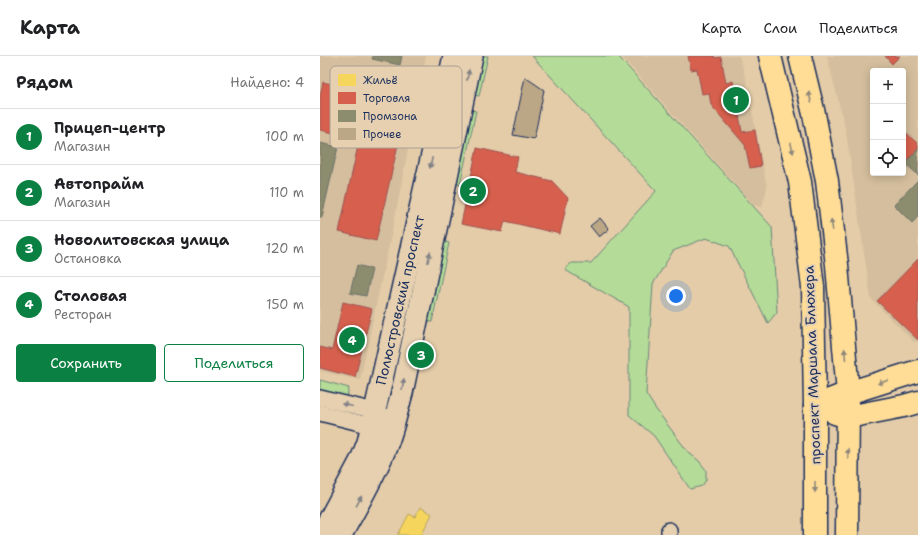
<!DOCTYPE html>
<html lang="ru">
<head>
<meta charset="utf-8">
<style>
  body { margin:0; font-family:"Shantell Sans",sans-serif; background:#f6f6f6; color:#202124 }
  .controls { position:absolute; right:12px; top:12px; display:grid; overflow:hidden; border-radius:4px; box-shadow:0 2px 10px #0003 }
  .controls button { width:36px; height:36px; display:grid; place-items:center; padding:0; border:0; border-bottom:1px solid #e0e0e0; background:#fff; color:#202124; font:20px sans-serif }
  .you { position:absolute; left:356px; top:240px; width:14px; height:14px; margin:-10px; border:3px solid #fff; border-radius:50%; background:#1a73e8; box-shadow:0 0 0 6px #1a73e833 }
  .badge { display:grid; place-items:center; width:26px; height:26px; border-radius:50%; background:#0b8043; color:#fff; font-size:13px; font-weight:700 }
  .pin { position:absolute; translate:-50% -50%; border:2px solid #fff; box-shadow:0 1px 4px #0006 }
  .list { margin:0; padding:0; list-style:none }
  h2 { display:flex; justify-content:space-between; align-items:center; height:52px; margin:0; padding:0 16px; font-size:17px }
  h2 small { font-size:13px; font-weight:400; color:#757577 }
  .list li { display:grid; grid-template-columns:26px 1fr auto; gap:12px; align-items:center; box-sizing:border-box; height:56px; padding:0 16px; border-top:1px solid #e0e0e0 }
  .list b { display:block; font-size:15px; white-space:nowrap }
  .list p { margin:0; font-size:13px; white-space:nowrap; color:#757577 }
  .list em { font-size:13px; font-style:normal; color:#757577 }
  .actions { display:flex; gap:8px; padding:12px 16px }
  .actions a { flex:1; padding:9px 0; border:1px solid #0b8043; border-radius:4px; text-align:center; font-size:14px; color:#0b8043 }
  .actions .main { background:#0b8043; color:#fff }
  .icon { flex:none; width:22px; height:22px; fill:none; stroke:currentColor; stroke-width:2; stroke-linecap:round; stroke-linejoin:round }
  .map { position:relative; flex:none; width:598px; height:479px; overflow:hidden }
  header { display:flex; align-items:center; gap:24px; box-sizing:border-box; height:56px; padding:0 20px; background:#fff; border-bottom:1px solid #e0e0e0 }
  header strong { font-size:19px }
  nav { display:flex; gap:22px; margin-inline-start:auto; font-size:14px }
  main { display:flex }
  aside { flex:1; background:#fff }
  .map>svg:first-child { display:block }
  .built { fill:#d4be9d; fill-rule:evenodd }
  .green { fill:#b4db97; stroke:#68857a }
  .homes { fill:#f6d55c; stroke:#b4a35d }
  .shops { fill:#d6604d; stroke:#9e5152 }
  .industry { fill:#8c8c6e; stroke:#6a7069 }
  .building { fill:#bba686; stroke:#1b2f5e }
  .lines { fill:none; stroke-linecap:round; stroke-linejoin:round }
  .street-casing { stroke:#1b2f5e; stroke-width:18 }
  .secondary-casing { stroke:#1b2f5e; stroke-width:24 }
  .primary-casing { stroke:#1b2f5e; stroke-width:25 }
  .street { stroke:#e6d0af; stroke-width:15 }
  .secondary { stroke:#e6d0af; stroke-width:21 }
  .primary { stroke:#ffdd96; stroke-width:22 }
  .oneway { fill:#808086 }
  .oneway2 { fill:#8d867a }
  .labels { text-anchor:middle; stroke-width:4; stroke-linejoin:round; paint-order:stroke }
  .street-label { font-size:14px; fill:#1b2f5e; stroke:#e6d0af }
  .key { fill:#e6d0af; stroke:#a9a097; stroke-width:1 }
  .key-label { font-size:11px; fill:#1b2f5e }
</style>
</head>
<body>
<header>
<strong>Карта</strong>
<nav><a>Карта</a><a>Слои</a><a>Поделиться</a></nav>
</header>
<main>
<aside>
<h2>Рядом<small>Найдено: 4</small></h2>
<ul class="list">
<li><span class="badge">1</span><div><b>Прицеп-центр</b><p>Магазин</p></div><em>100 m</em></li>
<li><span class="badge">2</span><div><b>Автопрайм</b><p>Магазин</p></div><em>110 m</em></li>
<li><span class="badge">3</span><div><b>Новолитовская улица</b><p>Остановка</p></div><em>120 m</em></li>
<li><span class="badge">4</span><div><b>Столовая</b><p>Ресторан</p></div><em>150 m</em></li>
</ul>
<div class="actions"><a class="main">Сохранить</a><a>Поделиться</a></div>
</aside>
<div class="map">
<svg width="598" height="479" viewBox="0 0 598 479">
  <rect width="100%" height="100%" fill="#e4cca8"/>
  <filter id="ink" filterUnits="userSpaceOnUse"><feTurbulence type="fractalNoise" baseFrequency=".025" numOctaves="2"/><feDisplacementMap in="SourceGraphic" scale="8" xChannelSelector="R" yChannelSelector="G"/><feConvolveMatrix kernelMatrix="1 2 1 2 8 2 1 2 1" color-interpolation-filters="sRGB"/></filter>
  <g filter="url(#ink)">
    <g class="built">
      <polygon points="0,0 106,0 75,161 40,324 0,315"/>
      <polygon points="301,0 419,0 426,23 447,132 442,151 434,149"/>
      <path d="M 507,0 L 598,0 L 598,285 L 594,286 L 551,243 L 526,76 ZM 553,15 L 583,15 L 583,117 L 553,117 Z"/>
    </g>
    <g class="green">
      <polygon points="163,0 168,0 159,40 154,39"/>
      <polygon points="212,0 298,0 452,171 457,256 448,267 409,190 386,182 353,195 333,228 326,338 335,352 368,396 379,405 386,414 386,424 382,430 370,433 334,380 309,359 309,251 245,214 251,207 271,207 336,135"/>
      <polygon points="151,54 156,55 140,129 136,128"/>
      <polygon points="123,185 129,187 112,266 106,265"/>
      <polygon points="0,324 29,332 27,341 0,334"/>
    </g>
    <polygon class="homes" points="100,451 112,458 101,479 78,479 89,458 95,461"/>
    <g class="shops">
      <polygon points="368,0 394,0 395,2 401,1 406,27 413,25 422,76 435,74 441,110 430,112 425,89 391,49 389,37 382,38 377,13 371,14"/>
      <polygon points="565,0 580,0 572,8"/>
      <polygon points="3,26 88,45 56,185 19,176 43,67 17,61 14,77 0,74 0,40"/>
      <polygon points="583,74 598,88 598,93 585,107 583,105"/>
      <polygon points="157,92 198,101 195,116 232,125 248,142 240,178 185,165 182,176 141,168"/>
      <polygon points="598,203 598,284 557,245"/>
      <polygon points="23,246 52,253 35,321 0,312 0,291 12,294"/>
    </g>
    <g class="industry">
      <polygon points="53,0 82,0 80,9 52,3"/>
      <polygon points="0,87 18,91 2,161 0,161"/>
      <polygon points="598,93 598,119 585,107"/>
      <polygon points="598,124 598,161 592,167 574,149"/>
      <polygon points="37,209 52,213 46,240 30,237"/>
    </g>
    <g class="building">
      <polygon points="205,21 224,34 214,83 193,79"/>
      <polygon points="280,162 289,173 279,181 270,170"/>
    </g>
    <g class="lines">
      <g class="street-casing">
        <g id="street">
          <polyline points="0,342 55,355 62,359"/>
          <polyline points="0,357 52,370 61,368"/>
          <polyline points="349,479 349,474"/>
        </g>
      </g>
      <g class="secondary-casing">
        <g id="secondary">
          <polyline points="1,479 41,404 48,386 134,0"/>
          <path d="M 21,479 C 37,450 54,421 66,391 C 73,374 77,355 82,337 L 152,0"/>
        </g>
      </g>
      <g class="primary-casing">
        <g id="primary">
          <polyline points="450,0 480,126 493,231 495,350 495,479"/>
          <polyline points="480,0 494,58 507,125 517,209 528,337 527,479"/>
          <polyline points="495,350 528,337 598,315"/>
          <polyline points="515,357 528,361 584,350 598,346"/>
        </g>
      </g>
      <use href="#street" class="street"/>
      <use href="#secondary" class="secondary"/>
      <use href="#primary" class="primary"/>
    </g>
    <defs><path id="oneway-solid" d="M-6-.8H1V-3.2L6.5 0L1 3.2V.8H-6Z"/></defs>
    <g class="oneway">
      <use href="#oneway-solid" transform="translate(148 19) rotate(-78)"/>
      <use href="#oneway-solid" transform="translate(111 107) rotate(102)"/>
      <use href="#oneway-solid" transform="translate(109 201) rotate(-78)"/>
      <use href="#oneway-solid" transform="translate(83 328) rotate(-80)"/>
      <use href="#oneway-solid" transform="translate(27 349) rotate(-166)"/>
      <use href="#oneway-solid" transform="translate(39 445) rotate(-62)"/>
    </g>
    <g class="oneway2">
      <use href="#oneway-solid" transform="translate(490 41) rotate(-103)"/>
      <use href="#oneway-solid" transform="translate(472 92) rotate(77)"/>
      <use href="#oneway-solid" transform="translate(512 169) rotate(-97)"/>
      <use href="#oneway-solid" transform="translate(525 298) rotate(-95)"/>
      <use href="#oneway-solid" transform="translate(563 326) rotate(162)"/>
      <use href="#oneway-solid" transform="translate(528 398) rotate(-89)"/>
      <use href="#oneway-solid" transform="translate(495 431) rotate(90)"/>
    </g>
  </g>
  <g class="labels">
    <g class="street-label">
      <text transform="translate(80 244) rotate(-77)" y="5">Полюстровский проспект</text>
      <text transform="translate(492 309) rotate(-92)" y="5">проспект Маршала Блюхера</text>
    </g>
  </g>
  <rect x="10" y="10" width="132" height="82" rx="6" class="key"/>
  <rect x="18" y="18" width="18" height="12" fill="#f6d55c"/>
  <rect x="18" y="36" width="18" height="12" fill="#d6604d"/>
  <rect x="18" y="54" width="18" height="12" fill="#8c8c6e"/>
  <rect x="18" y="72" width="18" height="12" fill="#bba686"/>
  <g class="key-label">
    <text x="43" y="28">Жильё</text>
    <text x="43" y="46">Торговля</text>
    <text x="43" y="64">Промзона</text>
    <text x="43" y="82">Прочее</text>
  </g>
</svg>
<div class="controls">
<button>+</button>
<button>−</button>
<button><svg class="icon" aria-label="locate" viewBox="0 0 24 24"><circle cx="12" cy="12" r="6"/><path d="M12 2v4M12 18v4M2 12h4M18 12h4"/></svg></button>
</div>
<div class="you"></div>
<div class="pin badge" style="left:416px;top:44px">1</div>
<div class="pin badge" style="left:153px;top:135px">2</div>
<div class="pin badge" style="left:101px;top:299px">3</div>
<div class="pin badge" style="left:32px;top:284px">4</div>
</div>
</main>
</body>
</html>
